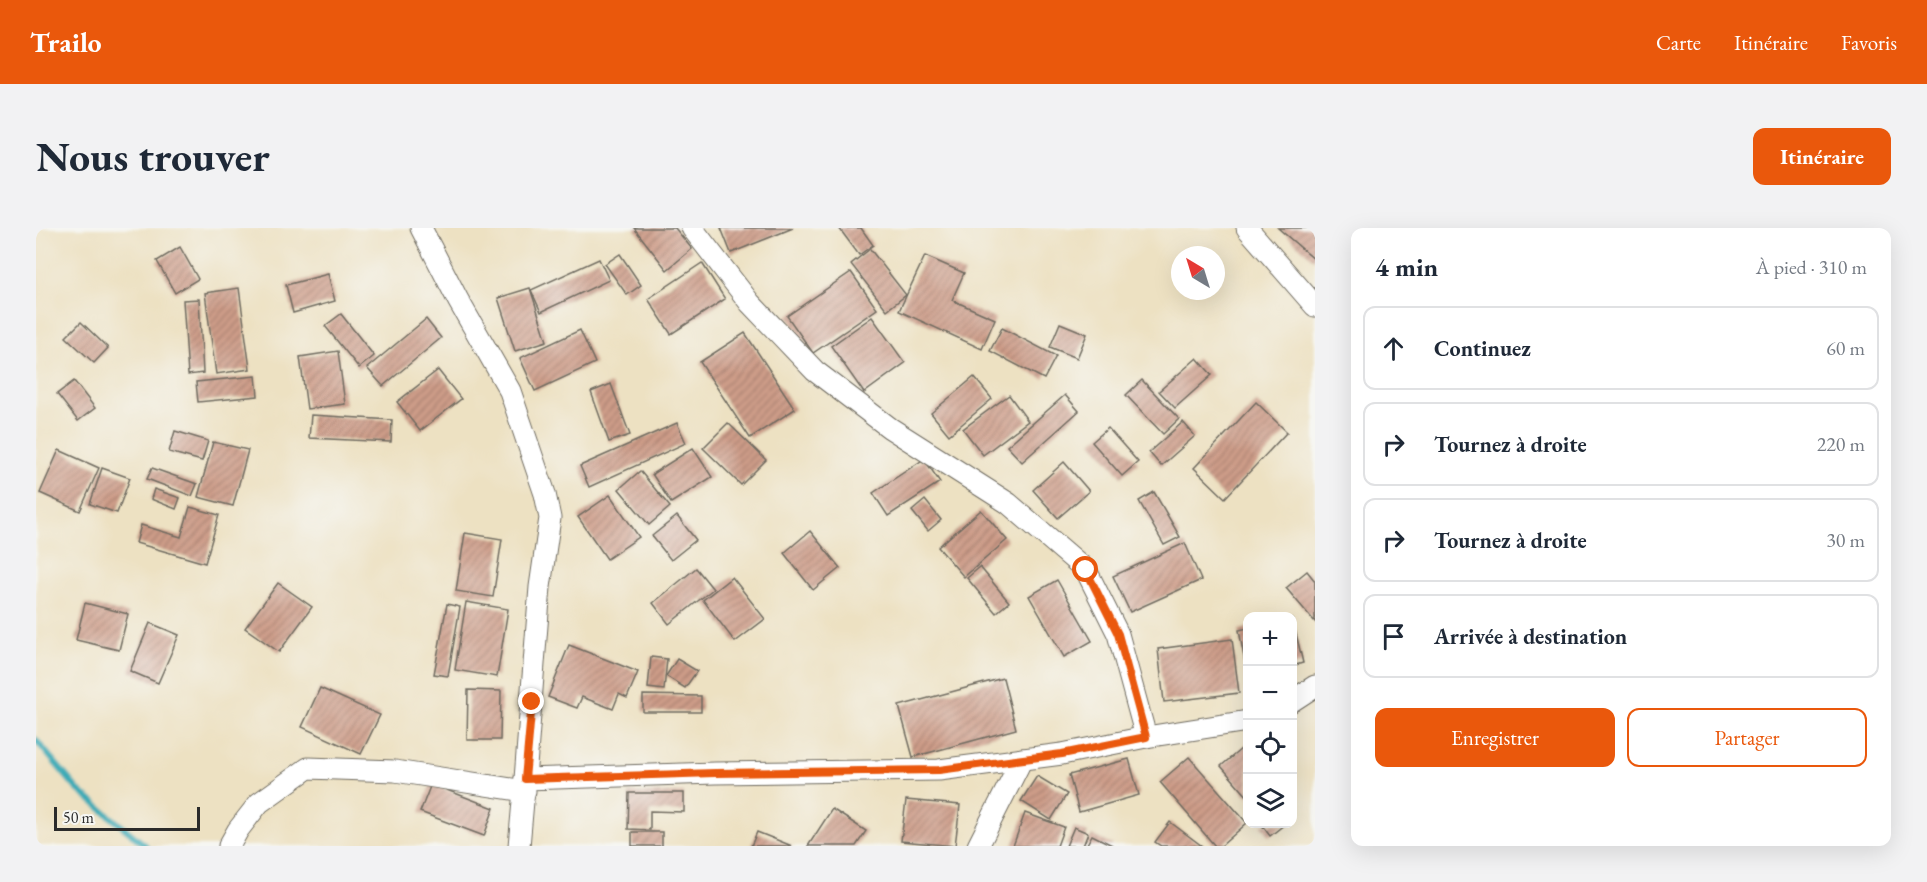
<!DOCTYPE html>
<html lang="fr">
<head>
<meta charset="utf-8">
<style>
  body { margin:0; font-family:"EB Garamond",serif; background:#f2f2f3; color:#1f2937 }
  .controls { position:absolute; right:18px; bottom:18px; display:grid; overflow:hidden; border-radius:12px; box-shadow:0 6px 24px #0002 }
  .controls button { width:54px; height:54px; display:grid; place-items:center; padding:0; border:0; border-bottom:2px solid #e0e1e3; background:#fff; color:#1f2937; font:30px sans-serif }
  .compass { position:absolute; left:1135px; top:18px; width:54px; height:54px; border-radius:50%; background:#fff; box-shadow:0 6px 24px #0002; rotate:322deg }
  .scale { position:absolute; left:18px; bottom:15px; width:146px; box-sizing:border-box; padding-left:6px; border:3px solid #2b2b2b; border-top:0; font-size:16px; line-height:21px; white-space:nowrap; color:#2b2b2b; -webkit-text-stroke:4px #f6f6f2; paint-order:stroke }
  .stop { position:absolute; width:18px; height:18px; margin:-14px; border:4px solid #ea580c; border-radius:50%; background:#fff }
  .stop.end { background:#ea580c; border-color:#fff; box-shadow:0 2px 6px #0008 }
  .list { margin:0; padding:0; list-style:none }
  h2 { display:flex; justify-content:space-between; align-items:center; height:78px; margin:0; padding:0 24px; font-size:26px }
  h2 small { font-size:20px; font-weight:400; color:#747a83 }
  .list li { display:grid; grid-template-columns:39px 1fr auto; gap:18px; align-items:center; box-sizing:border-box; height:84px; margin:0 12px 12px; padding:0 12px; border:2px solid #e0e1e3; border-radius:12px }
  .list b { display:block; font-size:22px; white-space:nowrap }
  .list em { font-size:20px; font-style:normal; color:#747a83 }
  .actions { display:flex; gap:12px; padding:18px 24px }
  .actions a { flex:1; padding:14px 0; border:2px solid #ea580c; border-radius:12px; text-align:center; font-size:21px; color:#ea580c }
  .actions .main { background:#ea580c; color:#fff }
  .icon { flex:none; width:33px; height:33px; fill:none; stroke:currentColor; stroke-width:2; stroke-linecap:round; stroke-linejoin:round }
  .map { position:relative; flex:none; width:1279px; height:618px; overflow:hidden; border-radius:12px }
  header { display:flex; align-items:center; gap:36px; box-sizing:border-box; height:84px; padding:0 30px; background:#ea580c; color:#fff }
  header strong { font-size:28px }
  nav { display:flex; gap:33px; margin-inline-start:auto; font-size:21px }
  .intro { display:flex; align-items:center; justify-content:space-between; box-sizing:border-box; height:144px; padding:0 36px }
  h1 { margin:0; font-size:42px }
  .button { padding:15px 27px; border-radius:12px; background:#ea580c; color:#fff; font-size:21px; font-weight:700 }
  main { display:flex; gap:36px; padding:0 36px }
  aside { flex:1; background:#fff; border-radius:12px; box-shadow:0 6px 24px #0002 }
  .map>svg:first-child { display:block }
  .lines { fill:none; stroke-linecap:round; stroke-linejoin:round }
  .stream { stroke:#3aaab6; stroke-width:6 }
  .building { fill:url(#building-hatch) }
  .street-casing { stroke:#6f6b60; stroke-width:23 }
  .street { stroke:#fff; stroke-width:21 }
  .route { stroke:#ea580c; stroke-width:8 }
</style>
</head>
<body>
<header>
<strong>Trailo</strong>
<nav><a>Carte</a><a>Itinéraire</a><a>Favoris</a></nav>
</header>
<div class="intro"><h1>Nous trouver</h1><a class="button">Itinéraire</a></div>
<main>
<div class="map">
<svg width="1279" height="618" viewBox="0 0 1279 618">
  <defs>
    <pattern id="building-hatch" width="6" height="6" patternUnits="userSpaceOnUse" patternTransform="scale(1.5)"><rect width="6" height="6" fill="#cd9c88"/><path d="M-1 1l2-2M0 6l6-6M5 7l2-2" fill="none" stroke="#a77f6f"/></pattern>
  </defs>
  <rect width="100%" height="100%" fill="#f6f6f2"/>
  <filter id="ink" filterUnits="userSpaceOnUse"><feTurbulence type="fractalNoise" baseFrequency=".0167" numOctaves="2"/><feDisplacementMap in="SourceGraphic" scale="12" xChannelSelector="R" yChannelSelector="G"/><feConvolveMatrix kernelMatrix="1 2 1 2 8 2 1 2 1" color-interpolation-filters="sRGB"/></filter>
  <filter id="wash" filterUnits="userSpaceOnUse"><feTurbulence type="fractalNoise" baseFrequency=".008" numOctaves="4" result="noise"/><feDisplacementMap in="SourceGraphic" scale="24" xChannelSelector="R" yChannelSelector="G"/><feGaussianBlur stdDeviation="1.35" result="paint"/><feColorMatrix in="noise" values="0 0 0 0 0 0 0 0 0 0 0 0 0 0 0 0 0 1.4 0 .05"/><feComposite in="paint" operator="in"/></filter>
  <g filter="url(#wash)">
    <rect width="100%" height="100%" fill="#ede1c2"/>
    <g class="lines">
      <polyline class="stream" points="0,512 41,561 110,618"/>
    </g>
    <g id="blocks">
      <g class="building">
        <polygon points="598,0 639,0 656,21 631,42"/>
        <polygon points="685,0 757,0 695,25"/>
        <polygon points="803,0 825,0 837,17 823,27"/>
        <polygon points="1242,0 1279,0 1279,32"/>
        <polygon points="144,19 162,51 139,65 121,33"/>
        <polygon points="834,21 870,67 851,82 815,36"/>
        <polygon points="584,26 605,57 591,67 569,36"/>
        <polygon points="889,28 928,45 916,72 959,91 946,121 863,83"/>
        <polygon points="563,31 573,52 505,84 495,62"/>
        <polygon points="666,35 689,71 635,106 612,71"/>
        <polygon points="815,44 841,81 777,125 751,88"/>
        <polygon points="292,46 299,73 257,85 250,57"/>
        <polygon points="203,60 214,141 180,146 169,65"/>
        <polygon points="494,60 511,113 479,123 462,70"/>
        <polygon points="163,71 167,145 152,147 147,72"/>
        <polygon points="305,86 338,128 323,140 289,98"/>
        <polygon points="836,89 869,135 828,165 795,118"/>
        <polygon points="390,91 405,110 347,158 331,140"/>
        <polygon points="45,94 72,120 58,135 30,109"/>
        <polygon points="1024,95 1051,106 1041,130 1014,119"/>
        <polygon points="966,100 1020,128 1008,151 954,123"/>
        <polygon points="544,102 559,135 499,163 484,130"/>
        <polygon points="709,105 759,181 714,210 664,134"/>
        <polygon points="302,123 309,176 271,181 264,129"/>
        <polygon points="1161,130 1176,147 1139,180 1123,163"/>
        <polygon points="402,142 425,171 384,203 361,174"/>
        <polygon points="220,148 222,168 162,174 160,154"/>
        <polygon points="938,149 956,171 913,207 895,185"/>
        <polygon points="1106,152 1143,191 1127,206 1090,167"/>
        <polygon points="38,153 59,180 42,193 21,166"/>
        <polygon points="575,156 594,207 573,214 555,164"/>
        <polygon points="973,167 992,193 947,227 927,201"/>
        <polygon points="1029,167 1043,183 986,234 971,218"/>
        <polygon points="1220,174 1251,204 1189,270 1158,240"/>
        <polygon points="275,187 356,192 355,214 273,210"/>
        <polygon points="1147,194 1159,208 1125,238 1113,224"/>
        <polygon points="641,195 650,215 553,259 544,238"/>
        <polygon points="692,195 730,232 705,257 667,220"/>
        <polygon points="1072,200 1102,234 1086,248 1056,214"/>
        <polygon points="139,203 172,213 166,233 133,224"/>
        <polygon points="177,214 212,222 197,278 162,269"/>
        <polygon points="657,220 676,249 635,275 616,246"/>
        <polygon points="23,222 63,240 44,283 4,265"/>
        <polygon points="888,231 904,254 852,288 837,265"/>
        <polygon points="1028,234 1053,263 1022,290 997,262"/>
        <polygon points="66,240 94,250 81,285 54,276"/>
        <polygon points="116,240 161,256 156,268 111,251"/>
        <polygon points="604,243 634,279 613,297 583,261"/>
        <polygon points="118,261 144,270 140,281 115,271"/>
        <polygon points="1118,264 1144,309 1128,317 1103,273"/>
        <polygon points="574,267 603,309 571,331 542,289"/>
        <polygon points="889,272 905,292 892,303 876,283"/>
        <polygon points="154,279 183,287 169,335 100,315 105,297 145,309"/>
        <polygon points="945,282 971,312 928,349 902,319"/>
        <polygon points="641,288 660,312 635,332 616,308"/>
        <polygon points="774,303 804,340 777,362 748,325"/>
        <polygon points="429,305 466,311 457,369 420,363"/>
        <polygon points="1149,315 1165,352 1094,384 1077,348"/>
        <polygon points="944,339 973,374 960,385 931,350"/>
        <polygon points="660,340 677,361 633,396 617,375"/>
        <polygon points="1271,343 1279,353 1279,394 1250,360"/>
        <polygon points="696,349 729,391 699,414 667,372"/>
        <polygon points="1021,352 1056,413 1028,429 993,368"/>
        <polygon points="242,355 276,379 243,424 209,400"/>
        <polygon points="430,374 472,381 461,449 419,442"/>
        <polygon points="49,375 92,386 83,422 40,412"/>
        <polygon points="411,376 424,379 412,448 398,446"/>
        <polygon points="1256,389 1267,435 1256,438"/>
        <polygon points="114,395 143,407 122,455 94,443"/>
        <polygon points="1212,400 1212,440 1210,440 1203,402"/>
        <polygon points="1196,411 1203,465 1128,474 1122,421"/>
        <polygon points="533,417 602,444 591,470 583,466 577,481 546,469 541,480 512,469"/>
        <polygon points="615,429 631,431 628,462 612,460"/>
        <polygon points="641,431 661,443 649,460 630,448"/>
        <polygon points="967,450 980,501 877,529 863,478"/>
        <polygon points="284,460 344,487 325,526 266,499"/>
        <polygon points="432,462 465,463 464,512 431,512"/>
        <polygon points="607,467 665,468 665,484 607,484"/>
        <polygon points="1212,515 1212,569 1185,538"/>
        <polygon points="1153,529 1211,595 1185,618 1179,618 1124,554"/>
        <polygon points="1093,531 1103,567 1043,584 1033,547"/>
        <polygon points="1001,548 1031,566 1015,592 985,573"/>
        <polygon points="395,556 458,580 448,608 384,584"/>
        <polygon points="593,565 648,565 648,584 614,583 614,602 592,601"/>
        <polygon points="870,572 924,577 919,618 865,613"/>
        <polygon points="796,581 830,603 820,618 772,618"/>
        <polygon points="989,585 1028,599 1021,618 977,618"/>
        <polygon points="1134,594 1166,618 1125,618 1119,614"/>
        <polygon points="1225,596 1249,596 1234,608"/>
        <polygon points="1038,599 1052,605 1047,618 1030,618"/>
        <rect x="596" y="604" width="30" height="14"/>
        <polygon points="721,604 756,618 715,618"/>
        <polygon points="1056,607 1078,618 1050,618"/>
      </g>
    </g>
  </g>
  <g filter="url(#ink)">
    <use href="#blocks" fill-opacity="0" stroke="#6f6b60" stroke-width="1.5"/>
    <g class="lines">
      <g class="street-casing">
        <g id="street">
          <polyline points="385,0 422,72 474,163 509,266 514,290 504,359 489,551 679,545 903,542 1026,526 1110,509 1212,493"/>
          <polyline points="656,0 714,75 779,143 854,200 972,275 1050,342 1082,406 1110,509"/>
          <polyline points="1211,0 1279,78"/>
          <polyline points="1256,473 1279,458"/>
          <polyline points="193,618 202,602 223,575 272,540 359,543 489,563"/>
          <polyline points="483,618 489,551"/>
          <polyline points="942,618 986,531"/>
        </g>
      </g>
      <use href="#street" class="street"/>
    </g>
  </g>
  <g class="lines" filter="url(#ink)">
    <polyline class="route" points="496,474 489,551 679,545 903,542 1026,526 1110,509 1082,406 1050,342"/>
  </g>
</svg>
<div class="controls">
<button>+</button>
<button>−</button>
<button><svg class="icon" aria-label="locate" viewBox="0 0 24 24"><circle cx="12" cy="12" r="6"/><path d="M12 2v4M12 18v4M2 12h4M18 12h4"/></svg></button>
<button><svg class="icon" aria-label="layers" viewBox="0 0 24 24"><path d="M12 4l9 5-9 5-9-5zM3 14l9 5 9-5"/></svg></button>
</div>
<svg class="compass" viewBox="-18 -18 36 36"><path d="M0-13l5 13h-10z" fill="#e53935"/><path d="M0 13l5-13h-10z" fill="#747a83"/></svg>
<div class="scale">50 m</div>
<div class="stop" style="left:1050px;top:342px"></div>
<div class="stop end" style="left:496px;top:474px"></div>
</div>
<aside>
<h2>4 min<small>À pied · 310 m</small></h2>
<ul class="list">
<li><svg class="icon" aria-label="ahead" viewBox="0 0 24 24"><path d="M12 20V5M6 11l6-6 6 6"/></svg><div><b>Continuez</b></div><em>60 m</em></li>
<li><svg class="icon" aria-label="right" viewBox="0 0 24 24"><path d="M7 20v-9h11M14 6l5 5-5 5"/></svg><div><b>Tournez à droite</b></div><em>220 m</em></li>
<li><svg class="icon" aria-label="right" viewBox="0 0 24 24"><path d="M7 20v-9h11M14 6l5 5-5 5"/></svg><div><b>Tournez à droite</b></div><em>30 m</em></li>
<li><svg class="icon" aria-label="arrive" viewBox="0 0 24 24"><path d="M6 21V4h12l-3 4 3 4H6"/></svg><div><b>Arrivée à destination</b></div></li>
</ul>
<div class="actions"><a class="main">Enregistrer</a><a>Partager</a></div>
</aside>
</main>
</body>
</html>
